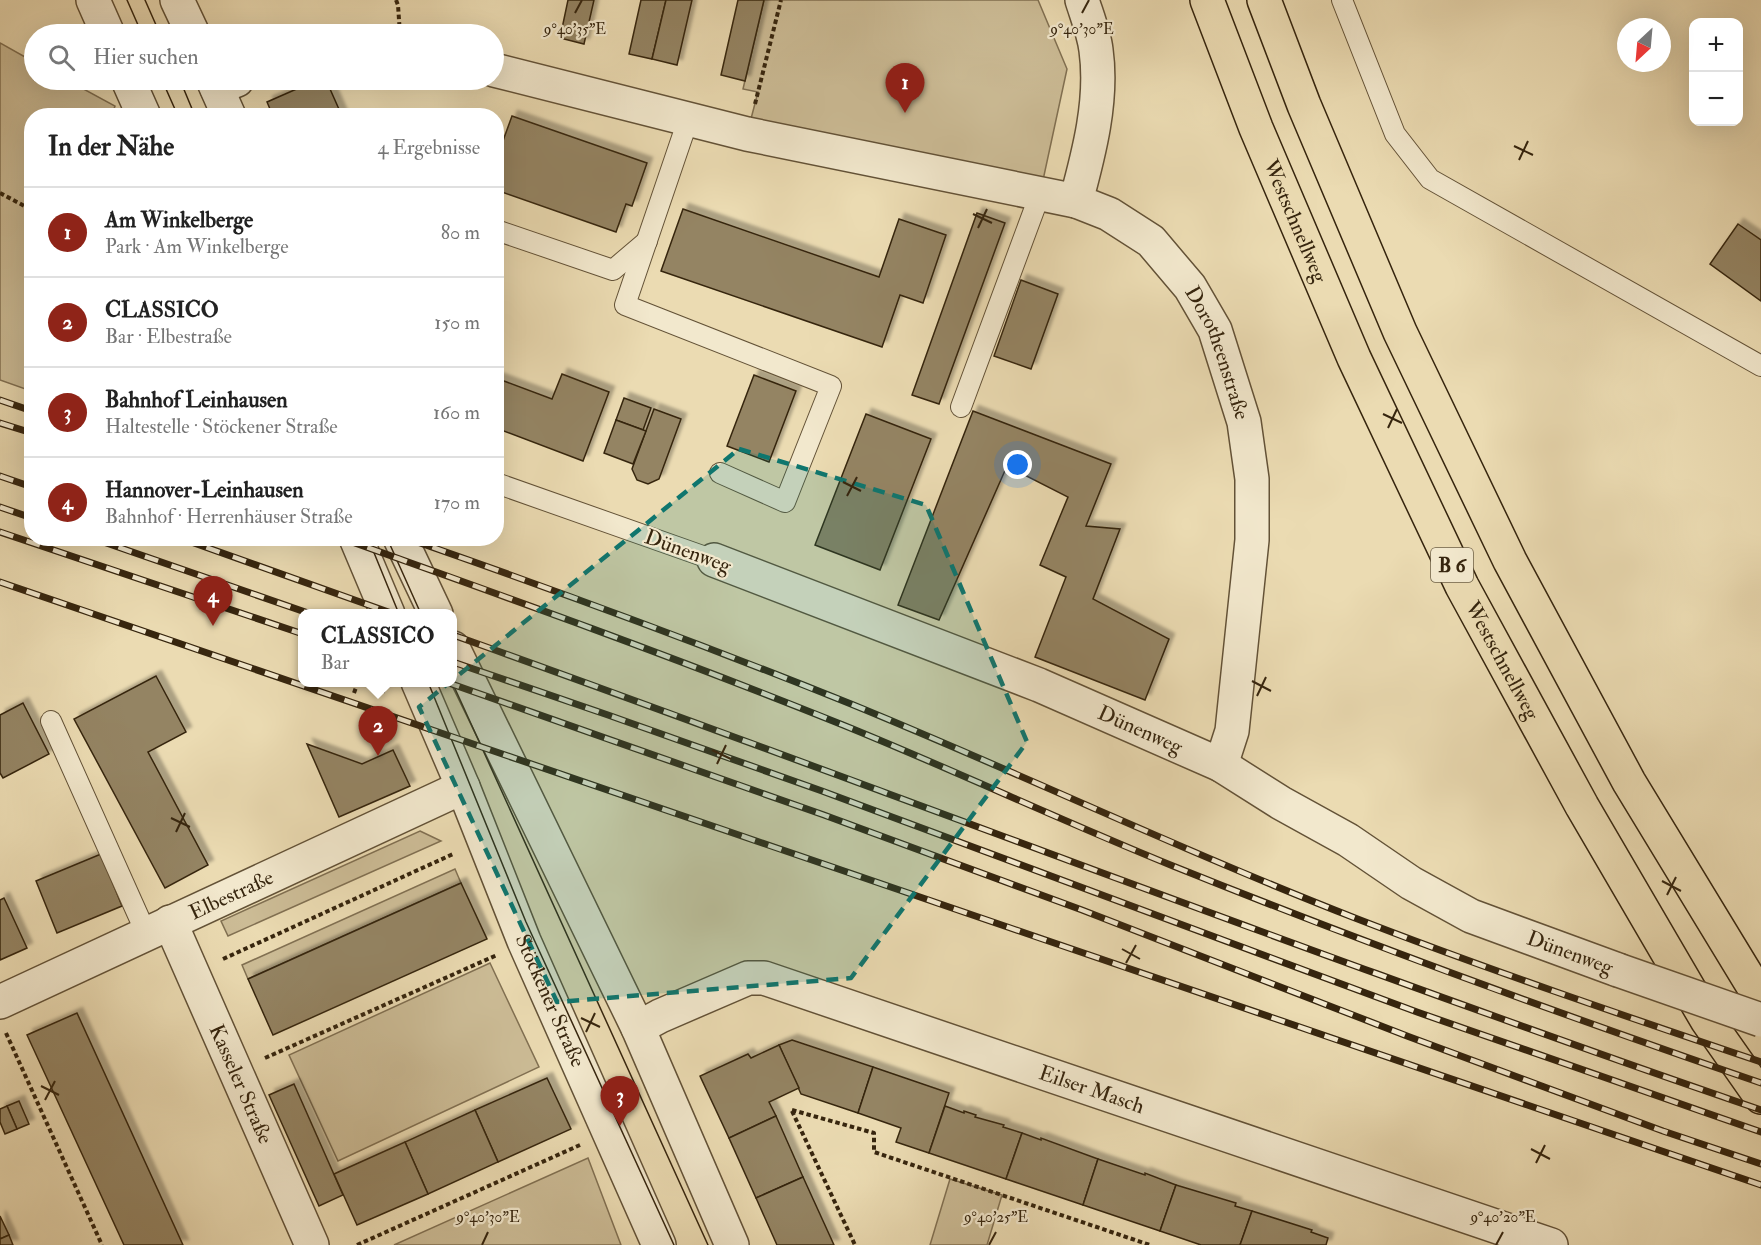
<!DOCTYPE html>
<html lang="de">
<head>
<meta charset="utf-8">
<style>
  body { margin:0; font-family:"IM FELL Double Pica",serif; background:#f2f2f2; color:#222 }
  .controls { position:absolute; right:18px; top:18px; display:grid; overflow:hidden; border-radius:12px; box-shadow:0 6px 24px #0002 }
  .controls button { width:54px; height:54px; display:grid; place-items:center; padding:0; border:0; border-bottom:2px solid #e0e0e0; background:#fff; color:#222; font:30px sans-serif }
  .compass { position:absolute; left:1617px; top:18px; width:54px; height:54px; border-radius:50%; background:#fff; box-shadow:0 6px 24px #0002; rotate:206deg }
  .you { position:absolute; left:1018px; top:465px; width:21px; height:21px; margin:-15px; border:4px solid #fff; border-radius:50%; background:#1a73e8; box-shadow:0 0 0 9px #1a73e833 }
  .badge { display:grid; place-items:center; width:39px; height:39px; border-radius:50%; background:#8f2418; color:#fff; font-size:20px; font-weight:700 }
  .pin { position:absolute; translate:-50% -50px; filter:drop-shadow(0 2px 3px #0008) }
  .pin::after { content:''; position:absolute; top:32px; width:21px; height:18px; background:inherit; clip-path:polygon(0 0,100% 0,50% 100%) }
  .popup { position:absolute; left:298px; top:609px; width:159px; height:78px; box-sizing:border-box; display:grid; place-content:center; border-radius:12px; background:#fff; filter:drop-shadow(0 2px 4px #0005); font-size:20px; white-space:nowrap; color:#767676 }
  .popup b { font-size:22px; color:#222 }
  .popup::after { content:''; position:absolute; left:50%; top:100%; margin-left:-12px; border:12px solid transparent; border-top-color:#fff }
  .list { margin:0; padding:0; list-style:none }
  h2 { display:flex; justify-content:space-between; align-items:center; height:78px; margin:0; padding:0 24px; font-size:26px }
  h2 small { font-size:20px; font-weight:400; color:#767676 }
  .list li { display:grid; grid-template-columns:39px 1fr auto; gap:18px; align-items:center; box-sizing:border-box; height:90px; padding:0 24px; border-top:2px solid #e0e0e0 }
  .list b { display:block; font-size:22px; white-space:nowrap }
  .list p { margin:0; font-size:20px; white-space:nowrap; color:#767676 }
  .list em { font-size:20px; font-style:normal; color:#767676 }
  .icon { flex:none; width:33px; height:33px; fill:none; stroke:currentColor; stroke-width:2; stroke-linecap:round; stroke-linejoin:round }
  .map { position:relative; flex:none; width:1761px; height:1245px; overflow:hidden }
  .search { position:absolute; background:#fff; box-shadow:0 6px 24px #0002; left:24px; top:24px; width:480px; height:66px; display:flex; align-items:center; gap:15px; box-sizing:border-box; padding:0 21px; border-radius:33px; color:#767676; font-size:22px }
  .panel { position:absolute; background:#fff; box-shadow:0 6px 24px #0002; left:24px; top:108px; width:480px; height:438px; border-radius:24px }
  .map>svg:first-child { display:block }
  .green { fill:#ccbc96; stroke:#817052; stroke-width:1.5 }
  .building { fill:#948463; stroke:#36250e; stroke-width:1.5; filter:url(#shadow) }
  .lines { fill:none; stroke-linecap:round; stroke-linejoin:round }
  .service-casing { stroke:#635237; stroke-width:22 }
  .minor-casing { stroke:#635237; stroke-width:36 }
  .tertiary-casing { stroke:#635237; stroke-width:36 }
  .trunk-casing { stroke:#36250e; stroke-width:36 }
  .path { stroke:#36250e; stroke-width:4; stroke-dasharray:4.5 3; stroke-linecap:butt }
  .service { stroke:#f2e8cd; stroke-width:20 }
  .minor { stroke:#f2e8cd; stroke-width:33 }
  .tertiary { stroke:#f2e8cd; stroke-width:33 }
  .trunk { stroke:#ebdbb2; stroke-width:33 }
  .tram { stroke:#36250e; stroke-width:1.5 }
  .rail-casing { stroke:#36250e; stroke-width:7 }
  .rail { stroke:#f2e8cd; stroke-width:4.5; stroke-dasharray:14; stroke-linecap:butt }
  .minor-bridge-casing { stroke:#635237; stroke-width:36; stroke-linecap:butt }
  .minor-bridge { stroke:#f2e8cd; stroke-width:33 }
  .marked { fill:#0f766e; fill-opacity:0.2; stroke:#0f766e; stroke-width:4.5; stroke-dasharray:12 8; stroke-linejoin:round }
  .ticks { fill:none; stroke:#36250e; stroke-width:2 }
  .labels { text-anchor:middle; stroke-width:4.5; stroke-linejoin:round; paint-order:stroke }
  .shield { fill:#f2e8cd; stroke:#6e6047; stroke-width:1.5 }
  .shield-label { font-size:20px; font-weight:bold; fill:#36250e }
  .street-label { font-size:21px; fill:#36250e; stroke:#f2e8cd }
  .ticks-label { font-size:15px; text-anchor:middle; fill:#36250e; stroke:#f2e8cd; stroke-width:4.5; stroke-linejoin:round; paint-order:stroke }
</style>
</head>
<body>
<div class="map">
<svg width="1761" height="1245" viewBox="0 0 1761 1245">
  <defs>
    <filter id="shadow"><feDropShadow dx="5.5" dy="-5.5" stdDeviation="1.5" flood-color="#0004"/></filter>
  </defs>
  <rect width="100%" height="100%" fill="#ebdbb2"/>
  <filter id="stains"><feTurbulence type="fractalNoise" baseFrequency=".00333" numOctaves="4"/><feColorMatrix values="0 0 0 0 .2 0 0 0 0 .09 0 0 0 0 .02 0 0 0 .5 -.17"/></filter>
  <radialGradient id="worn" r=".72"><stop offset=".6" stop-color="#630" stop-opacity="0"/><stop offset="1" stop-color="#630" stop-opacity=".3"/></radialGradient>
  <g class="green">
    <polygon points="764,0 1038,0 1067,69 1040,194 747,134 758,92 743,89"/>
    <polygon points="0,43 34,62 34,80 67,80 115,106 112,115 32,116 31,391 0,380"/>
    <polygon points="420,831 441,841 228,936 221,921"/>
    <polygon points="455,869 461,883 248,979 242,965"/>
    <polygon points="490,963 539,1067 338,1161 289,1055"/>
    <polygon points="588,1158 621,1245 394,1245"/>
    <polygon points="950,1179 1002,1195 987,1245 930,1245"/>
  </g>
  <g class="building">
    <polygon points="568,0 594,0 584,44 560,38"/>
    <polygon points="641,0 666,0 652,59 629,54"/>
    <polygon points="666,0 692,0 677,65 652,59"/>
    <polygon points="738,0 764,0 745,81 721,75"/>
    <polygon points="317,80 326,80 342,116 273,116 267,102"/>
    <polygon points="512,116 647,163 632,206 626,204 616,232 496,190 496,160"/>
    <polygon points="683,209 879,277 899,219 946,235 923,303 900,295 882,347 661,271"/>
    <polygon points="977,213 1005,223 939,404 912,395"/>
    <polygon points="1738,224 1761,240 1761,301 1710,264"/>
    <polygon points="1021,280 1058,294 1031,369 994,356"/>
    <polygon points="562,374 609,392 583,461 496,428 496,378 552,399"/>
    <polygon points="754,375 796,391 769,462 727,446"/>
    <polygon points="624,398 651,408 643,430 616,420"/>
    <polygon points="654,409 681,419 659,479 648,484 637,480 632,469"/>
    <polygon points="973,411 1111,464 1086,526 1120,529 1093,599 1169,639 1145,700 1035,657 1066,577 1040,565 1068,497 1007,466 939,620 898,605"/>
    <polygon points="866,414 931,439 880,570 815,545"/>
    <polygon points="616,420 646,431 633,464 604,453"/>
    <polygon points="156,676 186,732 148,752 208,865 165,888 74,719"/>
    <polygon points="23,703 49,754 3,778 0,773 0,715"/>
    <polygon points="307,744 362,764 393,750 410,786 339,817"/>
    <polygon points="101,854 122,906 57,933 36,881"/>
    <polygon points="461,883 487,939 273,1035 248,979"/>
    <polygon points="4,898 27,948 0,960 0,900"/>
    <polygon points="77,1013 183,1245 124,1245 27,1035"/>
    <polygon points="792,1040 873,1067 858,1113 801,1094 779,1045"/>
    <polygon points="779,1045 799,1088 769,1102 776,1116 729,1138 700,1076 748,1054 751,1058"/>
    <polygon points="873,1067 949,1093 929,1153 896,1142 901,1128 858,1113"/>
    <polygon points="547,1078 571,1129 498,1162 475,1110"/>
    <polygon points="294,1084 343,1195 319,1206 269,1095"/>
    <polygon points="19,1101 29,1124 17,1129 7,1106"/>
    <polygon points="7,1106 17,1129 5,1134 0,1122 0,1109"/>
    <polygon points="945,1106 964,1113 964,1111 976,1115 975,1117 1004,1125 1003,1127 1022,1133 1006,1179 929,1153"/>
    <polygon points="475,1110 498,1162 428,1194 405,1142"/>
    <polygon points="776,1116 803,1177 756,1198 729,1138"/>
    <polygon points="1022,1133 1041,1140 1041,1138 1098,1159 1083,1205 1006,1179"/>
    <polygon points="405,1142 428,1194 357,1225 334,1174"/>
    <polygon points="1098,1159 1145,1175 1145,1173 1176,1185 1160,1231 1083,1205"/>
    <polygon points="803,1177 834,1245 777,1245 756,1198"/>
    <polygon points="1176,1185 1236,1203 1235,1206 1252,1211 1240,1245 1201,1245 1160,1231"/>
    <polygon points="1252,1211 1312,1230 1311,1232 1328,1238 1326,1245 1240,1245"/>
    <polygon points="0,1216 9,1235 0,1239"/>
    <polygon points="9,1235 13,1245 0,1245 0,1239"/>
  </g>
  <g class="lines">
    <g class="service-casing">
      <g id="service">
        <polyline points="1342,0 1395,134 1430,179 1761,366"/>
        <polyline points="688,120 625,305 831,386 785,502 720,473"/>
        <polyline points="496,230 613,270 647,241"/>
        <polyline points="961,407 1040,194"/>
        <polyline points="496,483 714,560"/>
        <polyline points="51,721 146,933"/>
      </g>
    </g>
    <g class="minor-casing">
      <g id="minor">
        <path id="s1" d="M 1082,0 C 1087,16 1094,33 1096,50 C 1103,100 1089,153 1076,201 L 1109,214 L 1151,241 L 1190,287 L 1215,330 L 1244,422 L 1252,479 L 1252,540 L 1232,731 L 1221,765"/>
        <polyline points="494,70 747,134 1076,201"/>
        <polyline points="217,88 237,80"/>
        <path id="s2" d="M 714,560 L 1039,685 L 1221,765 L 1281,803 L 1348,840 L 1411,883 L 1471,916 L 1618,970"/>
        <path id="s3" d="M 170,922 L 312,1245"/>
        <path id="s4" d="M 0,1002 L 463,787"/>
        <path id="s5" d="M 638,1028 L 660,1016 L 748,978 L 764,978 L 1551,1245"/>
      </g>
    </g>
    <g class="tertiary-casing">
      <g id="tertiary">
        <polyline points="93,0 108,34"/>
        <polyline points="177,0 193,34"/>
        <polyline points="128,80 144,116"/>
        <polyline points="213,80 229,116"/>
        <polyline points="356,538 388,614"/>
        <polyline points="400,538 436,614"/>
        <polyline points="453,648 638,1028 732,1245"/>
        <path id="s6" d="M 418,682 L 463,787 L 524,941 L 659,1245"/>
      </g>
    </g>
    <g class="trunk-casing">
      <g id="trunk">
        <path id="s7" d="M 1207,0 L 1256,128 L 1354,358 L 1462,586 L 1582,806 L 1707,1020 L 1761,1097"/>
        <polyline points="1264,0 1304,105 1400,332 1510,561 1629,782 1761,999"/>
      </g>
    </g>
    <g class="path">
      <polyline points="396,0 398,5 400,34"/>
      <polyline points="755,104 781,0"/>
      <polyline points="0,193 32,210"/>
      <polyline points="360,682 387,692"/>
      <polyline points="354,693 358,682"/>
      <polyline points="223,959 453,854"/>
      <polyline points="6,1033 102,1245"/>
      <polyline points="265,1058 497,955"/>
      <polyline points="792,1110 874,1133 874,1152 1150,1245"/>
      <polyline points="792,1111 855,1245"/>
      <polyline points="357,1245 580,1145"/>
    </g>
    <use href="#service" class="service"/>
    <use href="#minor" class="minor"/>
    <use href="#tertiary" class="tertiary"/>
    <use href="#trunk" class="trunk"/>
    <g class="tram">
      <polyline points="127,0 142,34"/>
      <polyline points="145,0 160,34"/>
      <polyline points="162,80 178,116"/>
      <polyline points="180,80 195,116"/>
      <polyline points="368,538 399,614"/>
      <polyline points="387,538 421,614"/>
      <polyline points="428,682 526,922 674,1245"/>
      <polyline points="452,682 708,1245"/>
    </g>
    <g class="rail-casing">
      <g id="rail">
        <polyline points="0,400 32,411"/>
        <polyline points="0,423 32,433"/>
        <polyline points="0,476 32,487"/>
        <polyline points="0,507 32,518"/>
        <polyline points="0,532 303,634"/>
        <polyline points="92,538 311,614"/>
        <polyline points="180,538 394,614"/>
        <path d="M 341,538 C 509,598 677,658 843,725 C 954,770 1062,821 1173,866 C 1367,944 1563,1015 1761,1083"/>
        <path d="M 406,538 C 555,590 704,645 851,704 C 1020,773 1185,852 1355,918 C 1489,970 1625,1016 1761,1062"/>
        <polyline points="0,582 1761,1185"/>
        <path d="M 453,635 C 890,791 1322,959 1761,1110"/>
        <polyline points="453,662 608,715 822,791 1417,1012 1761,1132"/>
        <polyline points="446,682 824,815 1082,910 1407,1036 1663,1131 1761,1164"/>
      </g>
    </g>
    <use href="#rail" class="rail"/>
    <g class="minor-bridge-casing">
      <polyline id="minor-bridge" points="1618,970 1761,1020"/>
    </g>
    <use href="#minor-bridge" class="minor-bridge"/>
  </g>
  <path class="marked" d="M 739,449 L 926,505 L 1027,742 L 851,978 L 557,1002 L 419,707 Z"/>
  <path class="ticks" d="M 575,13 L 582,0M 1082,13 L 1089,0M 1514,146 L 1533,155M 1519,160 L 1528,141M 973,214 L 992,223M 978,228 L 987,209M 1383,414 L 1402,423M 1388,428 L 1397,409M 843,482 L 861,491M 847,496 L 857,477M 1252,681 L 1271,691M 1257,696 L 1266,677M 712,750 L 731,759M 717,764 L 726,745M 171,818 L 190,827M 176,832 L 185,813M 1662,881 L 1681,891M 1667,895 L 1676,877M 1122,949 L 1140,959M 1126,963 L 1136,945M 581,1018 L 600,1027M 586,1032 L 595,1013M 41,1086 L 59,1095M 45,1100 L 55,1081M 1531,1149 L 1550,1159M 1536,1163 L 1545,1145M 482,1245 L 488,1232M 989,1245 L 996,1232M 1496,1245 L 1503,1232"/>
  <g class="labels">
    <rect class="shield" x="1431" y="548" width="42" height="34" rx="4.5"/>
    <g class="shield-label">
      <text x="1452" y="572">B 6</text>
    </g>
    <g class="street-label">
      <text dy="7" stroke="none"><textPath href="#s7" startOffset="238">Westschnellweg</textPath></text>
      <text dy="7" stroke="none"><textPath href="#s1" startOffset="423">Dorotheenstraße</textPath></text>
      <text transform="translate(688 551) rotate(20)" y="7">Dünenweg</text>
      <text dy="7" stroke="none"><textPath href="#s7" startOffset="724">Westschnellweg</textPath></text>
      <text dy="7" stroke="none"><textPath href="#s2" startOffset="459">Dünenweg</textPath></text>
      <text dy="7" stroke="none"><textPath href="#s4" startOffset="255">Elbestraße</textPath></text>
      <text dy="7" stroke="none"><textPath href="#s2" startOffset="945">Dünenweg</textPath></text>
      <text dy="7" stroke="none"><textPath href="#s6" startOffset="345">Stöckener Straße</textPath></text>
      <text dy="7" stroke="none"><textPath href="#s3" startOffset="177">Kasseler Straße</textPath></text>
      <text dy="7" stroke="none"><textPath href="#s5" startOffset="483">Eilser Masch</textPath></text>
    </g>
  </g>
  <g class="ticks-label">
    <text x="575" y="34">9°40'35"E</text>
    <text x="1082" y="34">9°40'30"E</text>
    <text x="488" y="1222">9°40'30"E</text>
    <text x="996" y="1222">9°40'25"E</text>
    <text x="1503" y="1222">9°40'20"E</text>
  </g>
  <rect width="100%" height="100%" filter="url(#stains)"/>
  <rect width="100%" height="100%" fill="url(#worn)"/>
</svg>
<div class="controls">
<button>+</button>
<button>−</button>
</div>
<svg class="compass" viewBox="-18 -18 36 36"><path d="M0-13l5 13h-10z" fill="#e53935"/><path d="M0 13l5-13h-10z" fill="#767676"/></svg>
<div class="you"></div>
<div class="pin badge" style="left:905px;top:113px">1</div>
<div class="pin badge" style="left:378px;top:756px">2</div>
<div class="popup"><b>CLASSICO</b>Bar</div>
<div class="pin badge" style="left:620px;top:1126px">3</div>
<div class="pin badge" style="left:213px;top:626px">4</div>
<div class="search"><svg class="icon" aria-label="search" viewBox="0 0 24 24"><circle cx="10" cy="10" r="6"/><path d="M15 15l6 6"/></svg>Hier suchen</div>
<section class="panel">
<h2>In der Nähe<small>4 Ergebnisse</small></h2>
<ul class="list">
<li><span class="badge">1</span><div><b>Am Winkelberge</b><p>Park · Am Winkelberge</p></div><em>80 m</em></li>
<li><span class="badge">2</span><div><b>CLASSICO</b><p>Bar · Elbestraße</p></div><em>150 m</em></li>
<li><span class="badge">3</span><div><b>Bahnhof Leinhausen</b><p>Haltestelle · Stöckener Straße</p></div><em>160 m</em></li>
<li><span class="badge">4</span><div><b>Hannover-Leinhausen</b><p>Bahnhof · Herrenhäuser Straße</p></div><em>170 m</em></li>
</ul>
</section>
</div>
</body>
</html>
